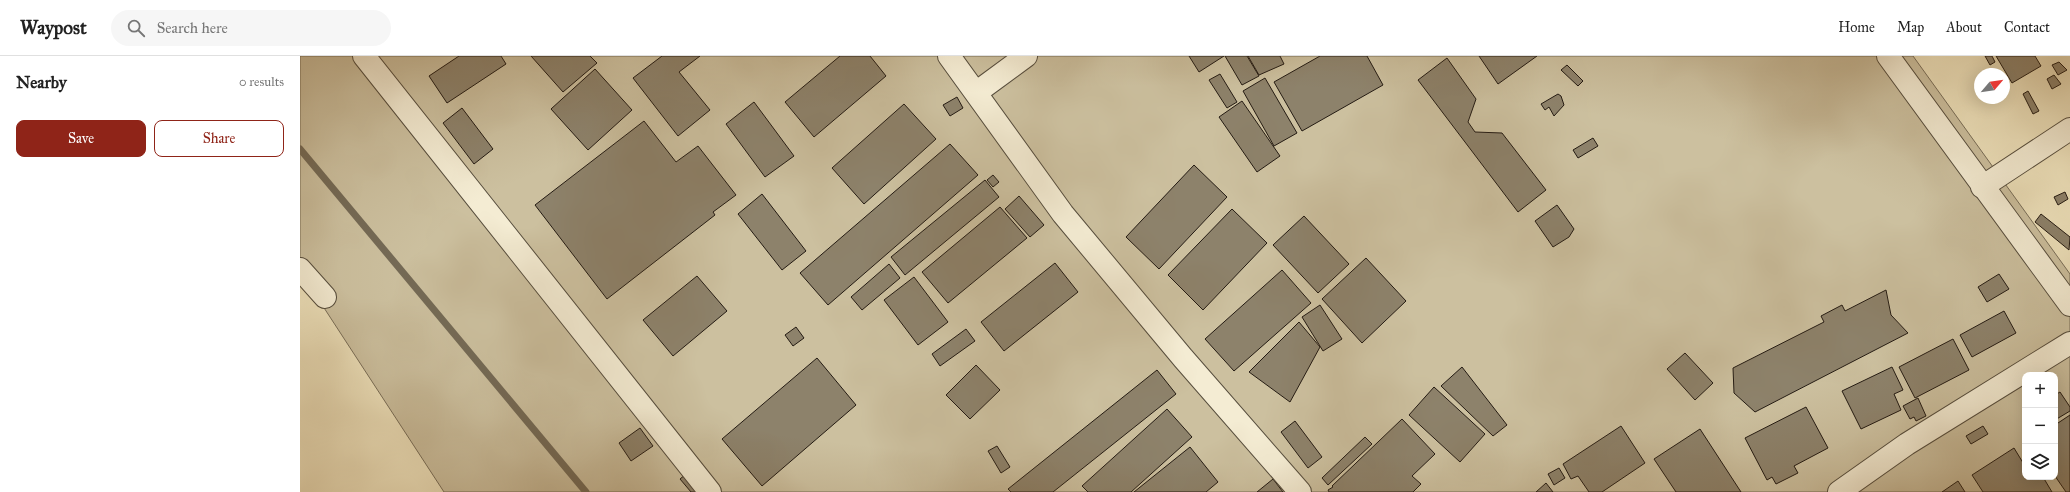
<!DOCTYPE html>
<html lang="en">
<head>
<meta charset="utf-8">
<style>
  body { margin:0; font-family:"IM FELL Great Primer",serif; background:#f6f6f6; color:#222 }
  .controls { position:absolute; right:12px; bottom:12px; display:grid; overflow:hidden; border-radius:8px; box-shadow:0 4px 16px #0002 }
  .controls button { width:36px; height:36px; display:grid; place-items:center; padding:0; border:0; border-bottom:1px solid #e0e0e0; background:#fff; color:#222; font:20px sans-serif }
  .compass { position:absolute; left:1674px; top:12px; width:36px; height:36px; border-radius:50%; background:#fff; box-shadow:0 4px 16px #0002; rotate:61deg }
  .list { margin:0; padding:0; list-style:none }
  h2 { display:flex; justify-content:space-between; align-items:center; height:52px; margin:0; padding:0 16px; font-size:17px }
  h2 small { font-size:13px; font-weight:400; color:#767676 }
  .actions { display:flex; gap:8px; padding:12px 16px }
  .actions a { flex:1; padding:9px 0; border:1px solid #8f2418; border-radius:8px; text-align:center; font-size:14px; color:#8f2418 }
  .actions .main { background:#8f2418; color:#fff }
  .icon { flex:none; width:22px; height:22px; fill:none; stroke:currentColor; stroke-width:2; stroke-linecap:round; stroke-linejoin:round }
  .map { position:relative; flex:none; width:1770px; height:436px; overflow:hidden }
  header { display:flex; align-items:center; gap:24px; box-sizing:border-box; height:56px; padding:0 20px; background:#fff; border-bottom:1px solid #e0e0e0 }
  header strong { font-size:19px }
  nav { display:flex; gap:22px; margin-inline-start:auto; font-size:14px }
  .search { width:280px; height:36px; background:#f6f6f6; display:flex; align-items:center; gap:10px; box-sizing:border-box; padding:0 14px; border-radius:22px; color:#767676; font-size:15px }
  main { display:flex }
  aside { flex:1; background:#fff }
  .map>svg:first-child { display:block }
  .green { fill:#ccc09f; stroke:#786e59; fill-rule:evenodd }
  .lines { fill:none; stroke-linecap:round; stroke-linejoin:round }
  .stream { stroke:#746a56; stroke-width:7 }
  .building { fill:#8d826b; stroke:#241b13 }
  .minor-casing { stroke:#564d3d; stroke-width:24 }
  .minor { stroke:#f4ecd3; stroke-width:22 }
</style>
</head>
<body>
<header>
<strong>Waypost</strong>
<div class="search"><svg class="icon" aria-label="search" viewBox="0 0 24 24"><circle cx="10" cy="10" r="6"/><path d="M15 15l6 6"/></svg>Search here</div>
<nav><a>Home</a><a>Map</a><a>About</a><a>Contact</a></nav>
</header>
<main>
<aside>
<h2>Nearby<small>0 results</small></h2>
<ul class="list">
</ul>
<div class="actions"><a class="main">Save</a><a>Share</a></div>
</aside>
<div class="map">
<svg width="1770" height="436" viewBox="0 0 1770 436">
  <rect width="100%" height="100%" fill="#eee2bc"/>
  <filter id="stains"><feTurbulence type="fractalNoise" baseFrequency=".005" numOctaves="4"/><feColorMatrix values="0 0 0 0 .2 0 0 0 0 .09 0 0 0 0 .02 0 0 0 .5 -.17"/></filter>
  <radialGradient id="worn" r=".72"><stop offset=".6" stop-color="#630" stop-opacity="0"/><stop offset="1" stop-color="#630" stop-opacity=".3"/></radialGradient>
  <path class="green" d="M 0,0 L 1613,0 L 1770,218 L 1770,436 L 144,436 L 0,215 ZM 1725,319 L 1755,319 L 1755,421 L 1725,421 Z"/>
  <g class="lines">
    <polyline class="stream" points="0,93 286,436"/>
  </g>
  <g class="building">
    <polygon points="159,0 201,0 206,8 147,47 129,20"/>
    <polygon points="231,0 290,0 297,7 263,36"/>
    <polygon points="362,0 400,0 379,16 410,54 378,80 333,22"/>
    <polygon points="540,0 570,0 586,20 514,81 485,46"/>
    <polygon points="889,0 924,0 899,16"/>
    <polygon points="925,0 947,0 959,20 942,29"/>
    <polygon points="948,0 980,0 984,8 959,19"/>
    <polygon points="1020,0 1067,0 1083,29 1002,75 974,26"/>
    <polygon points="1179,0 1237,0 1198,28"/>
    <polygon points="1685,0 1692,0 1695,6 1690,9"/>
    <polygon points="1696,0 1735,0 1741,10 1712,27"/>
    <polygon points="1147,2 1176,43 1168,66 1175,76 1202,77 1246,134 1218,156 1118,24"/>
    <polygon points="1759,6 1767,14 1758,19 1752,9"/>
    <polygon points="1267,9 1283,25 1278,30 1261,14"/>
    <polygon points="295,13 332,54 288,94 251,53"/>
    <polygon points="920,18 937,46 927,52 909,24"/>
    <polygon points="1754,19 1761,28 1752,33 1747,23"/>
    <polygon points="965,22 997,77 974,90 943,35"/>
    <polygon points="1728,35 1739,55 1733,58 1723,38"/>
    <polygon points="1258,38 1261,40 1264,49 1254,60 1249,51 1245,54 1241,48"/>
    <polygon points="657,41 663,52 650,60 643,49"/>
    <polygon points="942,45 980,100 957,116 919,61"/>
    <polygon points="454,46 494,100 465,121 426,68"/>
    <polygon points="604,48 636,83 564,148 532,112"/>
    <polygon points="162,52 193,93 174,108 143,67"/>
    <polygon points="344,65 376,106 398,90 436,139 413,156 415,159 307,243 235,149"/>
    <polygon points="1293,82 1298,90 1278,102 1273,94"/>
    <polygon points="650,88 678,119 528,249 500,217"/>
    <polygon points="894,109 927,141 859,213 826,181"/>
    <polygon points="693,119 699,126 693,131 687,124"/>
    <polygon points="685,124 699,141 605,219 591,201"/>
    <polygon points="1765,136 1768,143 1758,149 1754,141"/>
    <polygon points="462,138 506,195 482,214 438,158"/>
    <polygon points="719,140 744,169 730,181 705,153"/>
    <polygon points="1257,149 1274,173 1269,181 1253,191 1235,165"/>
    <polygon points="700,151 727,182 648,247 622,216"/>
    <polygon points="932,153 967,187 903,254 868,219"/>
    <polygon points="1741,158 1770,181 1769,194 1735,166"/>
    <polygon points="1004,160 1049,208 1018,237 973,189"/>
    <polygon points="1066,202 1106,245 1062,287 1022,243"/>
    <polygon points="755,207 778,236 704,295 681,266"/>
    <polygon points="589,208 600,222 562,254 551,241"/>
    <polygon points="982,214 1011,247 934,315 905,283"/>
    <polygon points="1699,218 1709,233 1687,246 1678,231"/>
    <polygon points="397,220 427,255 373,300 343,264"/>
    <polygon points="614,221 648,266 618,289 584,244"/>
    <polygon points="1586,234 1591,259 1608,277 1455,356 1434,337 1433,312 1524,266 1521,260 1542,249 1545,255"/>
    <polygon points="1020,249 1042,283 1023,295 1002,261"/>
    <polygon points="1704,255 1716,277 1672,301 1660,279"/>
    <polygon points="999,266 1020,291 990,346 949,316"/>
    <polygon points="496,271 504,282 493,290 485,279"/>
    <polygon points="666,273 675,285 640,310 632,298"/>
    <polygon points="1653,283 1669,314 1615,342 1599,311"/>
    <polygon points="1385,297 1413,327 1395,344 1367,313"/>
    <polygon points="517,302 556,349 462,430 422,383"/>
    <polygon points="676,309 700,334 670,363 646,339"/>
    <polygon points="1162,311 1207,369 1193,380 1141,330"/>
    <polygon points="1592,311 1603,334 1594,338 1601,354 1561,373 1542,335"/>
    <polygon points="857,314 876,338 753,436 711,436 708,433"/>
    <polygon points="1134,331 1185,378 1160,406 1109,359"/>
    <polygon points="1760,336 1770,351 1770,355 1755,364 1755,339"/>
    <polygon points="1618,342 1626,360 1616,365 1614,361 1610,363 1603,350"/>
    <polygon points="1506,351 1528,392 1494,410 1498,417 1476,428 1472,421 1467,424 1445,382"/>
    <polygon points="867,353 892,381 831,436 788,436 782,430"/>
    <polygon points="1770,359 1770,436 1766,436 1755,420 1755,369"/>
    <polygon points="1102,363 1135,398 1112,420 1121,428 1113,436 1029,436 1028,434 1033,431 1032,430"/>
    <polygon points="995,365 1022,401 1008,412 981,376"/>
    <polygon points="1321,370 1345,407 1302,436 1289,436 1278,420 1271,423 1263,408"/>
    <polygon points="1683,370 1688,378 1671,388 1666,380"/>
    <polygon points="340,372 353,390 331,405 319,387"/>
    <polygon points="1400,373 1441,436 1376,436 1354,403"/>
    <polygon points="1065,381 1072,388 1028,429 1022,422"/>
    <polygon points="697,390 710,411 701,417 688,395"/>
    <polygon points="890,391 918,426 906,436 834,436"/>
    <polygon points="1714,392 1725,410 1725,421 1743,421 1752,436 1683,436 1672,419"/>
    <polygon points="1259,412 1265,422 1254,429 1248,418"/>
    <polygon points="386,418 401,436 391,436 380,423"/>
    <polygon points="973,423 983,436 957,436"/>
    <polygon points="1658,425 1665,436 1642,436"/>
    <polygon points="1246,427 1253,436 1236,436"/>
  </g>
  <g class="lines">
    <g class="minor-casing">
      <g id="minor">
        <polyline points="64,0 410,436"/>
        <polyline points="649,0 763,158 883,302 1000,436"/>
        <polyline points="1588,0 1770,249"/>
        <polyline points="677,36 726,0"/>
        <polyline points="1682,131 1770,73"/>
        <polyline points="0,213 25,241"/>
        <polyline points="1539,436 1607,388 1770,287"/>
      </g>
    </g>
    <use href="#minor" class="minor"/>
  </g>
  <rect width="100%" height="100%" filter="url(#stains)"/>
  <rect width="100%" height="100%" fill="url(#worn)"/>
</svg>
<div class="controls">
<button>+</button>
<button>−</button>
<button><svg class="icon" aria-label="layers" viewBox="0 0 24 24"><path d="M12 4l9 5-9 5-9-5zM3 14l9 5 9-5"/></svg></button>
</div>
<svg class="compass" viewBox="-18 -18 36 36"><path d="M0-13l5 13h-10z" fill="#e53935"/><path d="M0 13l5-13h-10z" fill="#767676"/></svg>
</div>
</main>
</body>
</html>
